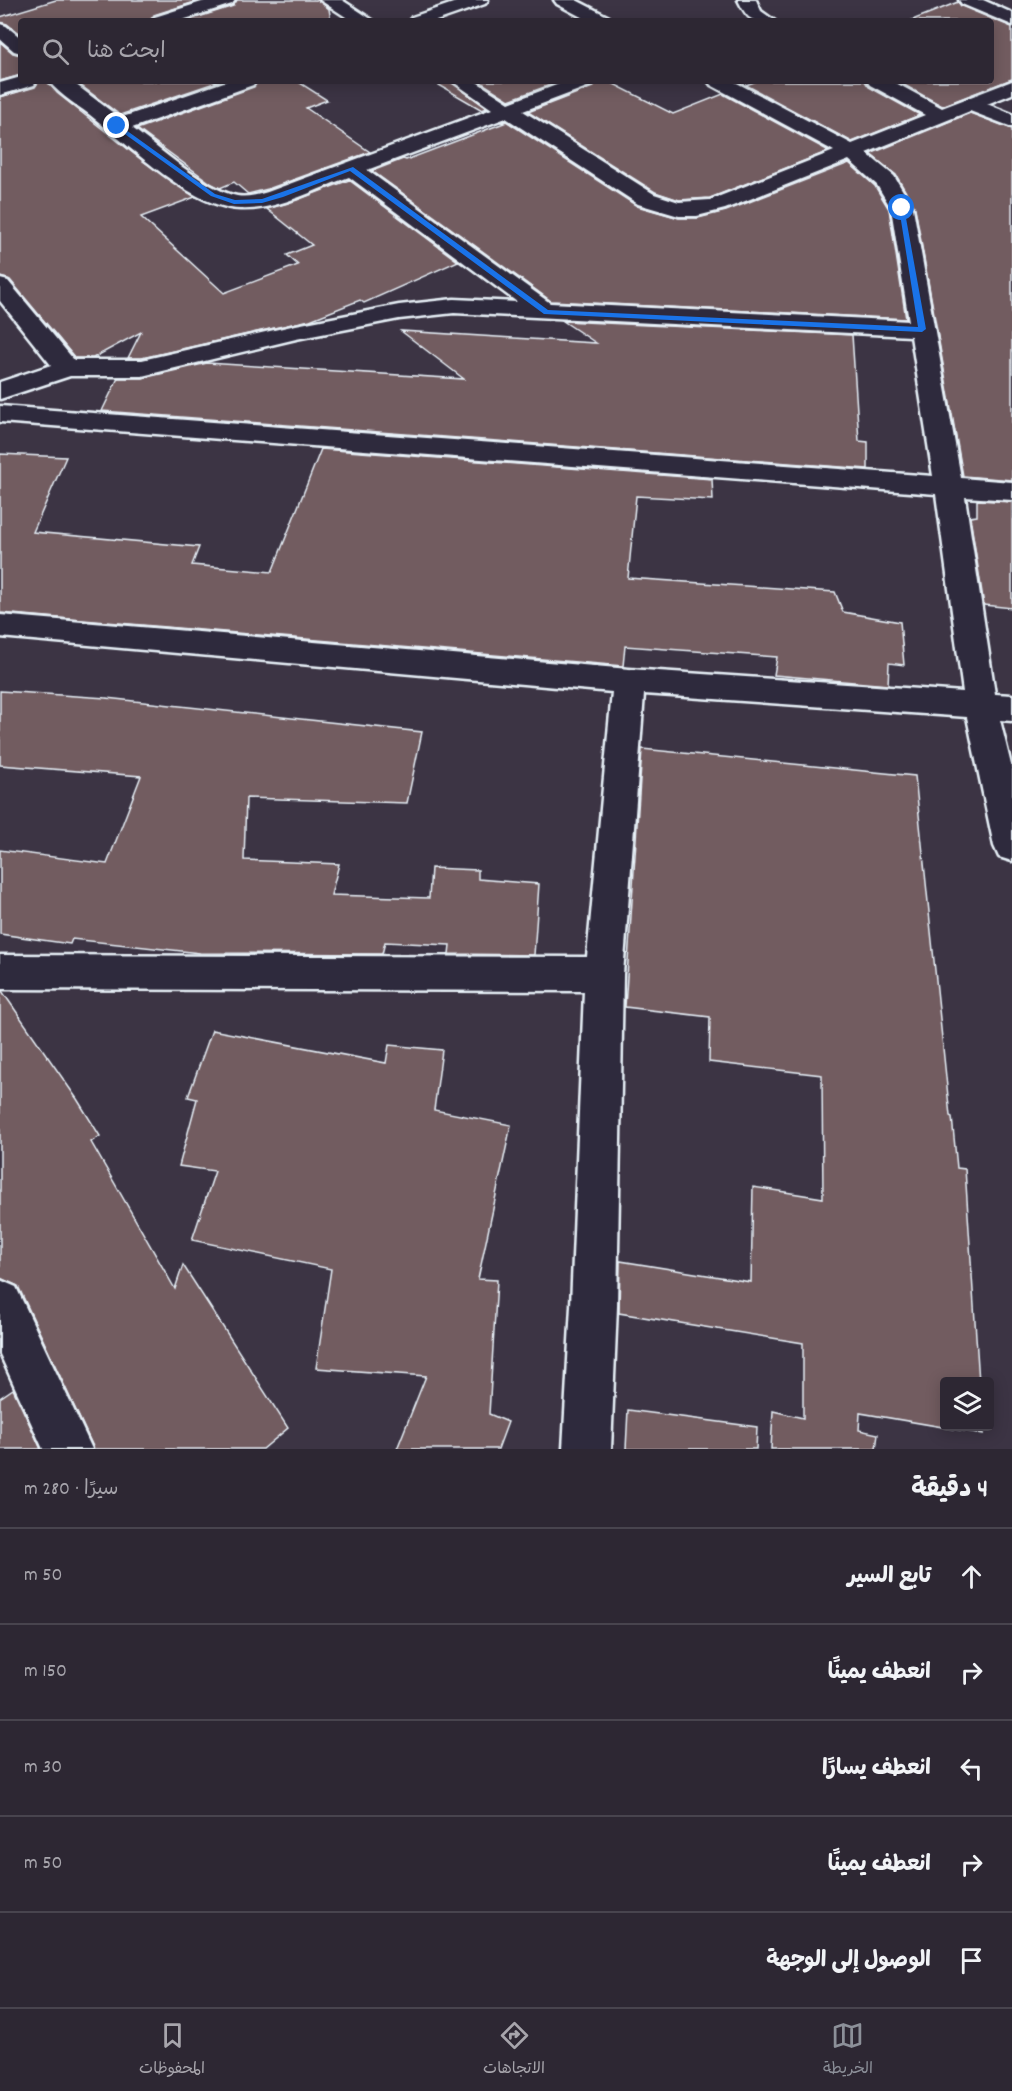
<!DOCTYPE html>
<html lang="ar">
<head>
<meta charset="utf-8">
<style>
  body { margin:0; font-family:Dekko,"Playpen Sans Arabic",sans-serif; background:#352f3b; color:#f1f3f6; direction:rtl }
  .controls { position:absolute; right:18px; bottom:18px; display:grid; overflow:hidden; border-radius:6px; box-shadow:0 3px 15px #0003 }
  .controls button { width:54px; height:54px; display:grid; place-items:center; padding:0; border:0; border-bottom:2px solid #48444e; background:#2d2733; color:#f1f3f6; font:30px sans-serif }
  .stop { position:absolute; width:18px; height:18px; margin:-14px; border:4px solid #1a73e8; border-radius:50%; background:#fff }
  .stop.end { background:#1a73e8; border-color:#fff; box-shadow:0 2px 6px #0008 }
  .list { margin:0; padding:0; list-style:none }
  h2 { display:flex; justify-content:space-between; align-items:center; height:78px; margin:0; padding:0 24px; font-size:26px }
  h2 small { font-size:20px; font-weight:400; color:#a7a5ac }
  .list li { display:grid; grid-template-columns:39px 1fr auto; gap:18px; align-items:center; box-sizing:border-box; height:96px; padding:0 24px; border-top:2px solid #48444e }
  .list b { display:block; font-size:22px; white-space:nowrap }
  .list em { font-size:20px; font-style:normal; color:#a7a5ac }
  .icon { flex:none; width:33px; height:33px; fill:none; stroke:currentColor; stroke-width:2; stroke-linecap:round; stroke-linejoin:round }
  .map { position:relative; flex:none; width:1012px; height:1449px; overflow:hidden; direction:ltr }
  .search { position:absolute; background:#2d2733; box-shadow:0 3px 15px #0003; left:18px; right:18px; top:18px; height:66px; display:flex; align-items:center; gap:15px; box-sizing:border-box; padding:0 21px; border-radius:6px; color:#a7a5ac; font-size:22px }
  .sheet { height:558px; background:#2d2733 }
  nav { display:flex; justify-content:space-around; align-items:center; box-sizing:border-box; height:84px; border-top:2px solid #48444e; background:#2d2733; font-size:16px; color:#a7a5ac }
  nav a { display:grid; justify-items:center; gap:3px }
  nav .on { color:#8c9099 }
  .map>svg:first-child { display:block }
  .building { fill:#725b61; stroke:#e8f1f8; stroke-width:1.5 }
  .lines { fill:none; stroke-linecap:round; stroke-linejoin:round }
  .minor-casing { stroke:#e8f1f8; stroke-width:5 }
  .minor { fill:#2f2a3d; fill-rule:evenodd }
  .route { fill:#1a73e8 }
</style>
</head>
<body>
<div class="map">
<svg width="1012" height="1449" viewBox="0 0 1012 1449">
  <rect width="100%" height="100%" fill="#3c3444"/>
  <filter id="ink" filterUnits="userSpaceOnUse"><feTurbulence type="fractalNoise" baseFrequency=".0167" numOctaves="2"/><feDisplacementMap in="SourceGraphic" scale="12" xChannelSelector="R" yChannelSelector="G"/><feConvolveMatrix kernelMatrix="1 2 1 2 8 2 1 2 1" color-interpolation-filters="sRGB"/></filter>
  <g filter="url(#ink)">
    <g class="building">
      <polygon points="56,0 201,0 154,15 150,21 21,21 21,35 7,24 0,22 0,17"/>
      <polygon points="237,0 318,0 329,9 331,21 186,21 233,6"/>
      <polygon points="958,2 961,6 1012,27 1012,79 942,106 897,81 991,81 991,21 910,21"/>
      <polygon points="0,42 13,53 21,55 21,75 0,81"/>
      <polygon points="39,81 47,81 57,93 143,161 195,197 141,217 224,293 298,265 287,255 312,245 267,209 297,200 349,180 463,265 458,261 364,303 360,300 310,320 142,358 128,358 141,332 93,358 75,358 10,280 0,277 0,97 35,87"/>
      <polygon points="75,81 220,81 120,115"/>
      <polygon points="258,81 297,81 327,100 306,108 370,152 268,189 248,194 234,182 220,188 212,184 137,129 254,87"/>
      <polygon points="439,81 450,81 487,108 482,110 434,82"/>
      <polygon points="479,81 561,81 509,100"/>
      <polygon points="597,81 608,81 673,114 723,94 829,151 710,198 679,200 655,192 528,112 593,87"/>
      <polygon points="757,81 865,81 869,87 920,115 852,142 746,85"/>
      <polygon points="970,113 1012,129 1012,480 963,476 915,208 896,175 870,154"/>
      <polygon points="506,121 637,206 679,218 698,218 726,211 849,163 875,186 889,209 906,319 551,301 372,171 403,159 406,160 504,123 501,122"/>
      <polygon points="563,321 852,335 859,441 868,442 868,469 102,411 118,378 143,378 207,363 464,379 401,331 596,343"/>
      <polygon points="321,449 712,479 713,500 636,496 628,578 835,592 843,612 900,622 904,665 889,663 888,685 774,675 777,657 625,646 623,666 0,613 0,454 66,457 33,532 199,547 192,565 272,572"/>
      <polygon points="977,500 1012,502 1012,608 984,605 970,517 977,516"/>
      <polygon points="0,691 106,698 422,732 407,803 246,798 244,860 339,864 331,895 429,898 431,868 478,870 478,879 539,884 534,955 449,954 450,945 385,942 382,954 200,953 72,939 70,944 0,934 0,850 107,864 141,776 0,765"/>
      <polygon points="642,749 915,776 950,1116 952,1117 957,1168 965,1169 979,1382 945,1382 945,1426 983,1426 984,1434 860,1413 859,1430 878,1434 876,1449 771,1449 773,1411 803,1418 803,1343 619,1313 620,1261 751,1282 753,1187 823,1198 822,1075 709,1062 710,1017 625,1007"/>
      <polygon points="0,991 2,991 77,1099 100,1136 91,1142 175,1289 183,1265 288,1428 263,1449 94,1449 18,1286 0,1278"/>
      <polygon points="212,1030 386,1063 389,1045 442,1050 434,1110 511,1125 478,1279 497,1280 489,1414 508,1422 498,1449 397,1449 426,1376 316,1368 331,1269 192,1240 215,1171 179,1166 197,1099 188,1097"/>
      <polygon points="13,1389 41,1449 0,1449 0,1398"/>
      <polygon points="628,1410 757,1427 756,1449 626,1449"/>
    </g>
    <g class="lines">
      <g class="minor-casing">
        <g id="minor">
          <polygon points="208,0 235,0 232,4 179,21 152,21 155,17"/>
          <polygon points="320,0 342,0 374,21 352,21"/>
          <polygon points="462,0 488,0 485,4 436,21 409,21 412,17"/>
          <polygon points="554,0 576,0 609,17 612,21 589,21 557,4"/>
          <path d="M 738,0 L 756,0 L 761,11 L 775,21 C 751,21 749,22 738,0 Z"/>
          <polygon points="959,0 983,0 1012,13 1012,25 962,4"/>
          <polygon points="0,24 6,26 21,38 21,53 14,51 0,39"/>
          <polygon points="21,77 21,81 37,81 34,85 0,95 0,83"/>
          <path d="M 49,81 L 71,81 L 120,118 L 227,81 L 256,81 L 253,85 L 132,128 C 158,147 205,190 237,196 C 249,198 262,194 273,190 L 492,109 L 452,81 L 475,81 L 509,103 L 567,81 L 595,81 L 592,85 L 523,111 L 654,194 L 679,202 L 710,200 L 834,151 L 711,85 L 708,81 L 733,81 L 852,144 L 925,115 L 870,85 L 867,81 L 892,81 L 942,108 L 1012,81 L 1012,94 L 987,104 L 1012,114 L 1012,127 L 970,111 L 866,153 L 894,176 L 913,208 L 961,478 L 1012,482 L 1012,500 L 965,497 L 995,694 L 1012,695 L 1012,721 L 1000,720 L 1012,769 L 1012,861 L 999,857 L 994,846 L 967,717 L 644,694 L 623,974 L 617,1306 L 611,1449 L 563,1449 L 571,1306 L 584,991 L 0,989 L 0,955 L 587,957 L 612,692 L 0,637 L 0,615 L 629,669 L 963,692 L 936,494 L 0,422 L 0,406 L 933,476 L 911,336 L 454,313 L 399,319 L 296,339 L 142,376 L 70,376 L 0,399 L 0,382 L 51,365 L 0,301 L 0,279 L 8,281 L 74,360 L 142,360 L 296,325 L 399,305 L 454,299 L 517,302 L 349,177 C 316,189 277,211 240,209 C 192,207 132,148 95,119 C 81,107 60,96 49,81 ZM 506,118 L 638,204 L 679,216 L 697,216 L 725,209 L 849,160 L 877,185 L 891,208 L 909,321 L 550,303 L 367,170 Z"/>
          <polygon points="0,1280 16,1287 92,1449 43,1449 0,1354"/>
        </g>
      </g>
      <use href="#minor" class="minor"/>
    </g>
  </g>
  <polygon class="route" points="115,125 119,125 215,194 235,200 262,199 353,167 548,310 918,327 899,208 904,207 926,329 922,332 544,314 350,171 283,197 262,203 234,204 211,196 115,127"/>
</svg>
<div class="controls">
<button><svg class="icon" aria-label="layers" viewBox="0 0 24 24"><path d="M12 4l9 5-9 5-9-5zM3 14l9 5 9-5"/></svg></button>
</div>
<div class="stop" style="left:902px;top:208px"></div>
<div class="stop end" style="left:117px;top:126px"></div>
<div class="search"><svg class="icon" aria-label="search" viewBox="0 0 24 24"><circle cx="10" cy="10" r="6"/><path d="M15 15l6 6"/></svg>ابحث هنا</div>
</div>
<section class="sheet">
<h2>4 دقيقة<small>سيرًا · 280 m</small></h2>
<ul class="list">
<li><svg class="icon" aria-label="ahead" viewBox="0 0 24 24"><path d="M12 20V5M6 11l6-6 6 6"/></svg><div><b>تابع السير</b></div><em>50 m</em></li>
<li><svg class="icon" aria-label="right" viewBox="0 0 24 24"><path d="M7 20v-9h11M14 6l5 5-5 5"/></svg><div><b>انعطف يمينًا</b></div><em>150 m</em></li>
<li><svg class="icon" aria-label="left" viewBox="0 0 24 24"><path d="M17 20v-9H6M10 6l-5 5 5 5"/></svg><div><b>انعطف يسارًا</b></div><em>30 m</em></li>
<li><svg class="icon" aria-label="right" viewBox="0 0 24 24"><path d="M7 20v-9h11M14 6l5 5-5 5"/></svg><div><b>انعطف يمينًا</b></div><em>50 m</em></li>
<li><svg class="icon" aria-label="arrive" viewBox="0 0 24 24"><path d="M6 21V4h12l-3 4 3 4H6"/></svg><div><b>الوصول إلى الوجهة</b></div></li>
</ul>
</section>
<nav>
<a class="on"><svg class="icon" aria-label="map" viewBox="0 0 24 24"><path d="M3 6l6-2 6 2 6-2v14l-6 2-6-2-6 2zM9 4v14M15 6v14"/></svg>الخريطة</a>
<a><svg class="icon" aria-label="directions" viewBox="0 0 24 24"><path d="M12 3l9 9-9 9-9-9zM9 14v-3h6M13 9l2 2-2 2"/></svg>الاتجاهات</a>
<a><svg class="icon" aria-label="saved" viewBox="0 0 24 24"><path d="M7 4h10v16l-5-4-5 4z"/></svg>المحفوظات</a>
</nav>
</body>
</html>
